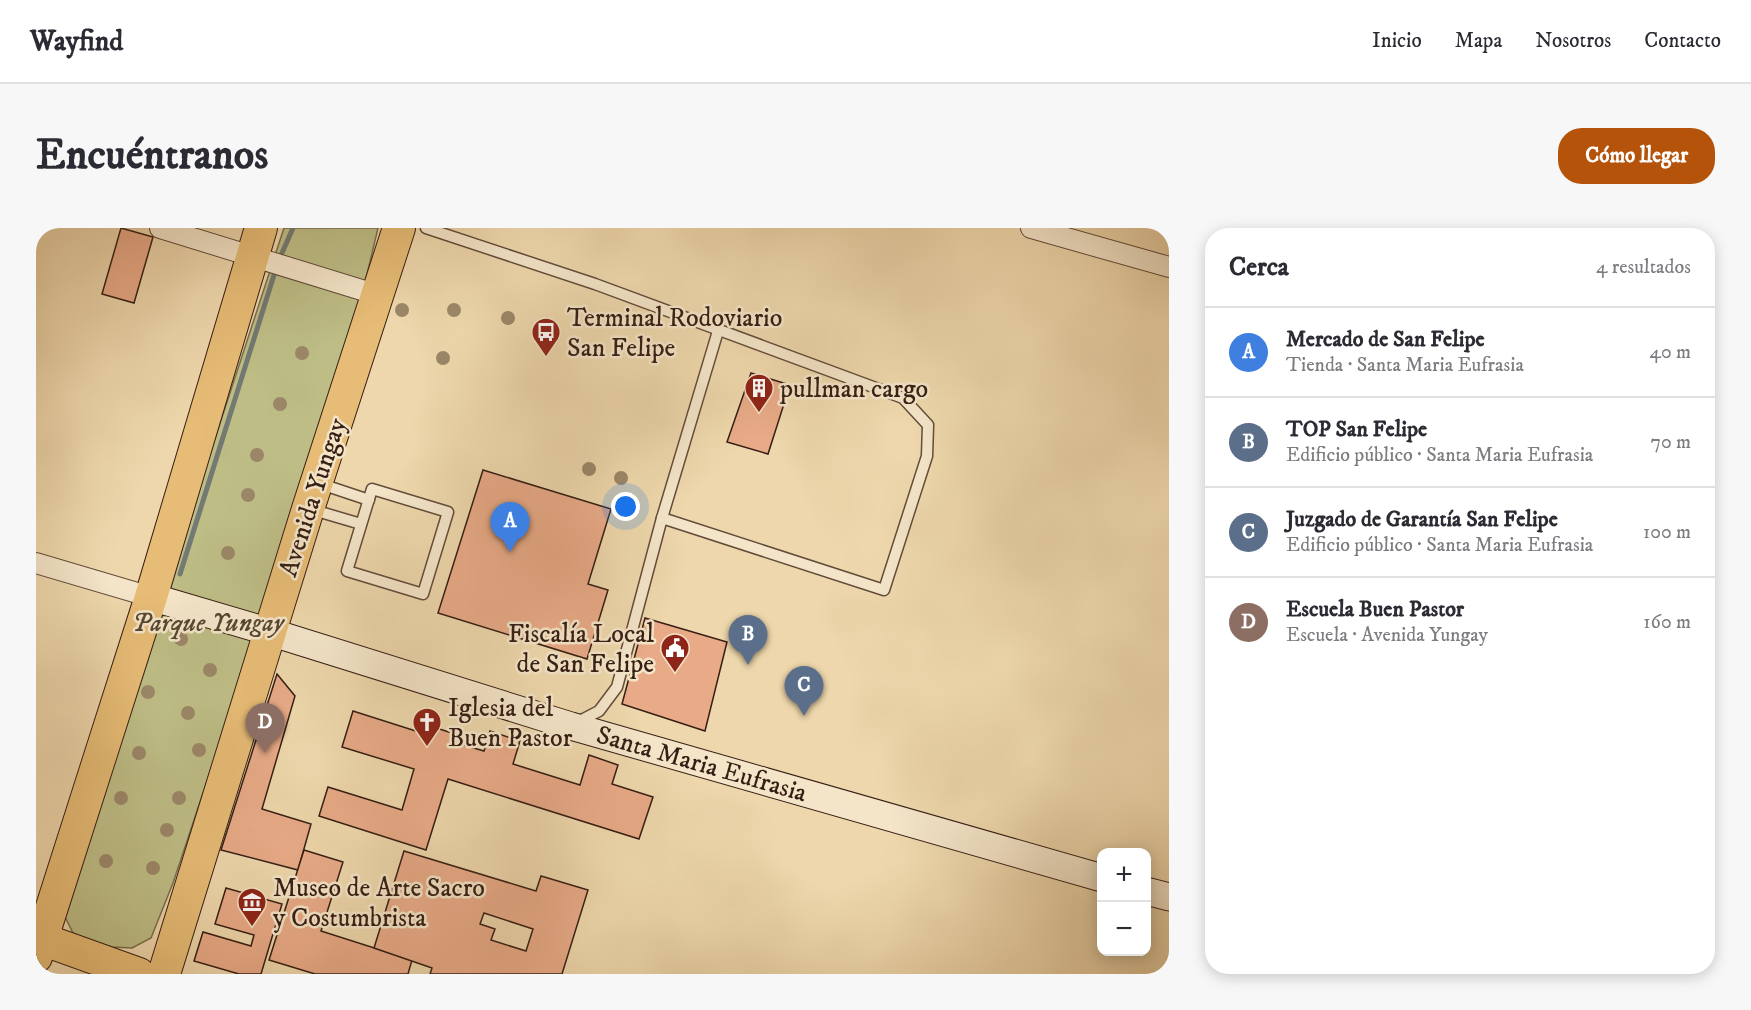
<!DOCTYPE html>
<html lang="es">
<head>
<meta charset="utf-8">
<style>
  body { margin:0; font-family:"IM FELL DW Pica",serif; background:#f7f7f7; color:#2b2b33 }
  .controls { position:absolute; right:18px; bottom:18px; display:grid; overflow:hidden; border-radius:12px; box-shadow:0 3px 15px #0003 }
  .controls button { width:54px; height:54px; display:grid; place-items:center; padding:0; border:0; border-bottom:2px solid #e1e1e2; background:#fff; color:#2b2b33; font:30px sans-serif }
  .you { position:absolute; left:590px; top:279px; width:21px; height:21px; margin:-15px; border:4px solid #fff; border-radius:50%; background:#1a73e8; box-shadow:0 0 0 9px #1a73e833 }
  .badge { display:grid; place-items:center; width:39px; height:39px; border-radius:50%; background:#b45309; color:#fff; font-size:20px; font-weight:700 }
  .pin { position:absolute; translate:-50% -50px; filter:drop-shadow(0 2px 3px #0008) }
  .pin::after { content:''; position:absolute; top:32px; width:21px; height:18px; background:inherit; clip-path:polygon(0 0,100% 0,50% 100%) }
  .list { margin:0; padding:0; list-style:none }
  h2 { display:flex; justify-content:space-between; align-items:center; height:78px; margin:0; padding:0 24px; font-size:26px }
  h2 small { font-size:20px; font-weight:400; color:#7c7c81 }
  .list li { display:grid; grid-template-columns:39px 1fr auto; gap:18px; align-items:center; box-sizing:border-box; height:90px; padding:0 24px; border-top:2px solid #e1e1e2 }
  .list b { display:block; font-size:22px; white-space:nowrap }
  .list p { margin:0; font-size:20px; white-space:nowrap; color:#7c7c81 }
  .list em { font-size:20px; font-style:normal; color:#7c7c81 }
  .map { position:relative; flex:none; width:1133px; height:746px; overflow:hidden; border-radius:24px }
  header { display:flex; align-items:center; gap:36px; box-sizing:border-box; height:84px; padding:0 30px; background:#fff; border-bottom:2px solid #e1e1e2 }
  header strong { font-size:28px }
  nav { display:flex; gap:33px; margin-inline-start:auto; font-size:21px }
  .intro { display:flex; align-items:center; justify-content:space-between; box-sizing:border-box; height:144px; padding:0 36px }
  h1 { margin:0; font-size:42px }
  .button { padding:15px 27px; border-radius:24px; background:#b45309; color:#fff; font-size:21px; font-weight:700 }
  main { display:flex; gap:36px; padding:0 36px }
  aside { flex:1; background:#fff; border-radius:24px; box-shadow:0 3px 15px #0003 }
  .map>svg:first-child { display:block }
  .green { fill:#bebd86; stroke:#7a6e4d; stroke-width:1.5 }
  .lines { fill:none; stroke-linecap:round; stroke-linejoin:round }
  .stream { stroke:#737a73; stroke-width:5 }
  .building { fill:#e8aa87; stroke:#351e14; stroke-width:1.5; fill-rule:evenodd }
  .lane-casing { stroke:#634c3a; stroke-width:13 }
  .street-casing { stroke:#634c3a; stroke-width:22 }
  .secondary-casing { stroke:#351e14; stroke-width:29 }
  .primary-casing { stroke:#351e14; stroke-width:34 }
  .lane { stroke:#f4e5c9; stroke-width:10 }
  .street { stroke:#f4e5c9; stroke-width:20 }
  .secondary { stroke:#f4e5c9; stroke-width:27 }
  .primary { stroke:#e7bc76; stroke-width:32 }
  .tree { fill:#9b8768 }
  .labels { text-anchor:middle; stroke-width:5; stroke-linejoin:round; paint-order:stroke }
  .poi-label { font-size:26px; fill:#351e14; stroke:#f4e5c9; text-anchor:start }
  .street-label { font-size:26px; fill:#351e14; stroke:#f4e5c9 }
  .park-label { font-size:26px; font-style:italic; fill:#574630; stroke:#f4e5c9 }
</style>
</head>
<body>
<header>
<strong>Wayfind</strong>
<nav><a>Inicio</a><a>Mapa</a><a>Nosotros</a><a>Contacto</a></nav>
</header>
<div class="intro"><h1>Encuéntranos</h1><a class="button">Cómo llegar</a></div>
<main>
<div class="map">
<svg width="1133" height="746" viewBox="0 0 1133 746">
  <rect width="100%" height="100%" fill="#eed7ac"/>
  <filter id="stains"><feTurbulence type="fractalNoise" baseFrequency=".00333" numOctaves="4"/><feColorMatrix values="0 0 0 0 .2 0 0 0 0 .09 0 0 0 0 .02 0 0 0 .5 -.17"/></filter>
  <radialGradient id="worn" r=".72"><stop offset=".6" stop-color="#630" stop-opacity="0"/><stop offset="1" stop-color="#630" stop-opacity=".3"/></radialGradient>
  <polygon class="green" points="248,0 342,0 327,63 228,382 137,655 115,710 96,720 76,719 53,713 37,705 25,681"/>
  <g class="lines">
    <g class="stream">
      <polyline points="246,25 257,0"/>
      <polyline points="144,346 238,47"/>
    </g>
  </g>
  <g class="building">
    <polygon points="85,0 117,9 98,75 66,66"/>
    <polygon points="715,145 754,157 732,226 691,214"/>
    <polygon points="447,242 575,281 552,356 572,362 551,431 402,385"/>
    <polygon points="609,390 691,414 669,503 586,476"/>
    <polygon points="241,446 259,468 226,581 275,596 262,642 185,622"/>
    <polygon points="317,483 386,505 388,496 419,506 417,514 448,523 454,503 484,513 477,536 544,557 553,527 582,537 576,556 617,569 603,611 412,551 390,622 283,588 292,559 366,582 378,541 306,519"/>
    <polygon points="268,622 307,634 285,703 376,732 372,746 279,746 233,732"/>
    <path d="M 368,623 L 500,663 L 505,648 L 552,662 L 526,746 L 394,746 L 396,740 L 338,720 ZM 448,685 L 497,701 L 490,723 L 455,712 L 459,701 L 444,696 Z"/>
    <polygon points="190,660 246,676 225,746 203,746 158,733 167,704 215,718 218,707 179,696"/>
  </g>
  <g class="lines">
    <g class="lane-casing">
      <g id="lane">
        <polyline points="390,0 559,56 867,170 892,197 891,228 848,362 626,290"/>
        <polyline points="282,255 333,272"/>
        <polygon points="336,261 412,284 387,366 311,343"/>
        <polyline points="274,281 325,296"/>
        <polyline points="540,495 563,483 581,459 626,290 682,103"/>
      </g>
    </g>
    <g class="street-casing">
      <g id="street">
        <polyline points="124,0 342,67"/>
        <polyline points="995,0 1133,39"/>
        <polyline points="0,335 115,369"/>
      </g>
    </g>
    <g class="secondary-casing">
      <g id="secondary">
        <polyline points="115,369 234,404 535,498 1066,650"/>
        <polyline points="1110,663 1133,669"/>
      </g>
    </g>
    <g class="primary-casing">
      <g id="primary">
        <polyline points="0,709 103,746"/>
        <polyline points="0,729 115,369 225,0"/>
        <polyline points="128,746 272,281 363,0"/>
      </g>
    </g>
    <use href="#lane" class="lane"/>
    <use href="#street" class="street"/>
    <use href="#secondary" class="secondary"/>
    <use href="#primary" class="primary"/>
  </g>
  <g class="tree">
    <circle cx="366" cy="82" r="7"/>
    <circle cx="418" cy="82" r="7"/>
    <circle cx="472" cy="90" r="7"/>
    <circle cx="266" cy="125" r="7"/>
    <circle cx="407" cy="130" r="7"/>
    <circle cx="244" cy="176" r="7"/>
    <circle cx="221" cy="227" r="7"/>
    <circle cx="553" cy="241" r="7"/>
    <circle cx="585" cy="250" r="7"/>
    <circle cx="212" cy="267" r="7"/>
    <circle cx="192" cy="325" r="7"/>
    <circle cx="145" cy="411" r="7"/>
    <circle cx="174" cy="442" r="7"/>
    <circle cx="112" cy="464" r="7"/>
    <circle cx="152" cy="485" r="7"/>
    <circle cx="163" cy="522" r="7"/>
    <circle cx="103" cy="525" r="7"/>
    <circle cx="85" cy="570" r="7"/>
    <circle cx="143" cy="570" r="7"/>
    <circle cx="131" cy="602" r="7"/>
    <circle cx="70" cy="633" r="7"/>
    <circle cx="117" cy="640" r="7"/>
  </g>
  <defs>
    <g id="bus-pin" transform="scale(1.5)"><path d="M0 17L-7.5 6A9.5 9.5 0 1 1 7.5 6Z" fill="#8f2418" stroke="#f4e5c9"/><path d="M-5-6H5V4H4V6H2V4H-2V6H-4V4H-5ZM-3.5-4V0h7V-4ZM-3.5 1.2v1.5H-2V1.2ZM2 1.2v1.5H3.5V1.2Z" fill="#fff"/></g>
    <g id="building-pin" transform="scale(1.5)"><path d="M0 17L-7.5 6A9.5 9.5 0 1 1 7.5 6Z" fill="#8f2418" stroke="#f4e5c9"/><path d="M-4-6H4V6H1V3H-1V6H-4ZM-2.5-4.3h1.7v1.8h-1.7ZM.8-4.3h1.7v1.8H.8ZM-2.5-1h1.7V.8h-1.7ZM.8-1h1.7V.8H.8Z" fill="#fff"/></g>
    <g id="civic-pin" transform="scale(1.5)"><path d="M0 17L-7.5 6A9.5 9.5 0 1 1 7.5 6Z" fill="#8f2418" stroke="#f4e5c9"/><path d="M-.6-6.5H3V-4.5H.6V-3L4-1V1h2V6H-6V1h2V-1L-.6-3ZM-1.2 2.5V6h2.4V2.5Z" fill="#fff"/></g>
    <g id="church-pin" transform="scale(1.5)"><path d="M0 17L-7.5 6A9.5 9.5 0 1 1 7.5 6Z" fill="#8f2418" stroke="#f4e5c9"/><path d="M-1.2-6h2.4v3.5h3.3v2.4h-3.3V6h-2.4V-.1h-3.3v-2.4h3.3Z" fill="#fff"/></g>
    <g id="museum-pin" transform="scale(1.5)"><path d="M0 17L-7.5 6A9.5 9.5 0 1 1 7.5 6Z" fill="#8f2418" stroke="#f4e5c9"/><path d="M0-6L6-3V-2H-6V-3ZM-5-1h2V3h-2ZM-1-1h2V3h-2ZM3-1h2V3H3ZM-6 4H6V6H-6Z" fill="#fff"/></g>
  </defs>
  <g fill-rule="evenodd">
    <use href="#bus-pin" x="510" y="104"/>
    <use href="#building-pin" x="723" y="160"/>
    <use href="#civic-pin" x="639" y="420"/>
    <use href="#church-pin" x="391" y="494"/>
    <use href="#museum-pin" x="216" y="674"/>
  </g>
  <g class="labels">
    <g class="poi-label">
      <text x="531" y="98">Terminal Rodoviario<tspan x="531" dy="30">San Felipe</tspan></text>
      <text x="744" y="169">pullman cargo</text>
      <text x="618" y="414" text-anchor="end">Fiscalía Local<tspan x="618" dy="30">de San Felipe</tspan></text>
      <text x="412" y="488">Iglesia del<tspan x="412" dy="30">Buen Pastor</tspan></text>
      <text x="237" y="668">Museo de Arte Sacro<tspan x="237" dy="30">y Costumbrista</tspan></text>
    </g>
    <g class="street-label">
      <text transform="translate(276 269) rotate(-72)" y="9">Avenida Yungay</text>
      <text transform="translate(666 535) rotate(16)" y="9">Santa Maria Eufrasia</text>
    </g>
    <g class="park-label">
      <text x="172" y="403">Parque Yungay</text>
    </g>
  </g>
  <rect width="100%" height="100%" filter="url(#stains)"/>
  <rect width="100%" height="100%" fill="url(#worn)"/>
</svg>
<div class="controls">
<button>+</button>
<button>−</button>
</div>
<div class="you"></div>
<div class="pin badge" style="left:474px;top:324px;background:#3f7fe0">A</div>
<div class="pin badge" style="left:712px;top:437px;background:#5c6f8a">B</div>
<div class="pin badge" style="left:768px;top:488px;background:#5c6f8a">C</div>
<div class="pin badge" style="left:229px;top:525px;background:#8d6e63">D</div>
</div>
<aside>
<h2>Cerca<small>4 resultados</small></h2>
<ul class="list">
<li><span class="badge" style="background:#3f7fe0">A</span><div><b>Mercado de San Felipe</b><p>Tienda · Santa Maria Eufrasia</p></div><em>40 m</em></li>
<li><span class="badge" style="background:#5c6f8a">B</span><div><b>TOP San Felipe</b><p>Edificio público · Santa Maria Eufrasia</p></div><em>70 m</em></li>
<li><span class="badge" style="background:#5c6f8a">C</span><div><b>Juzgado de Garantía San Felipe</b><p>Edificio público · Santa Maria Eufrasia</p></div><em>100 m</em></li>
<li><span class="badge" style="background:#8d6e63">D</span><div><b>Escuela Buen Pastor</b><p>Escuela · Avenida Yungay</p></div><em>160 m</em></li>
</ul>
</aside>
</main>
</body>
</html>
